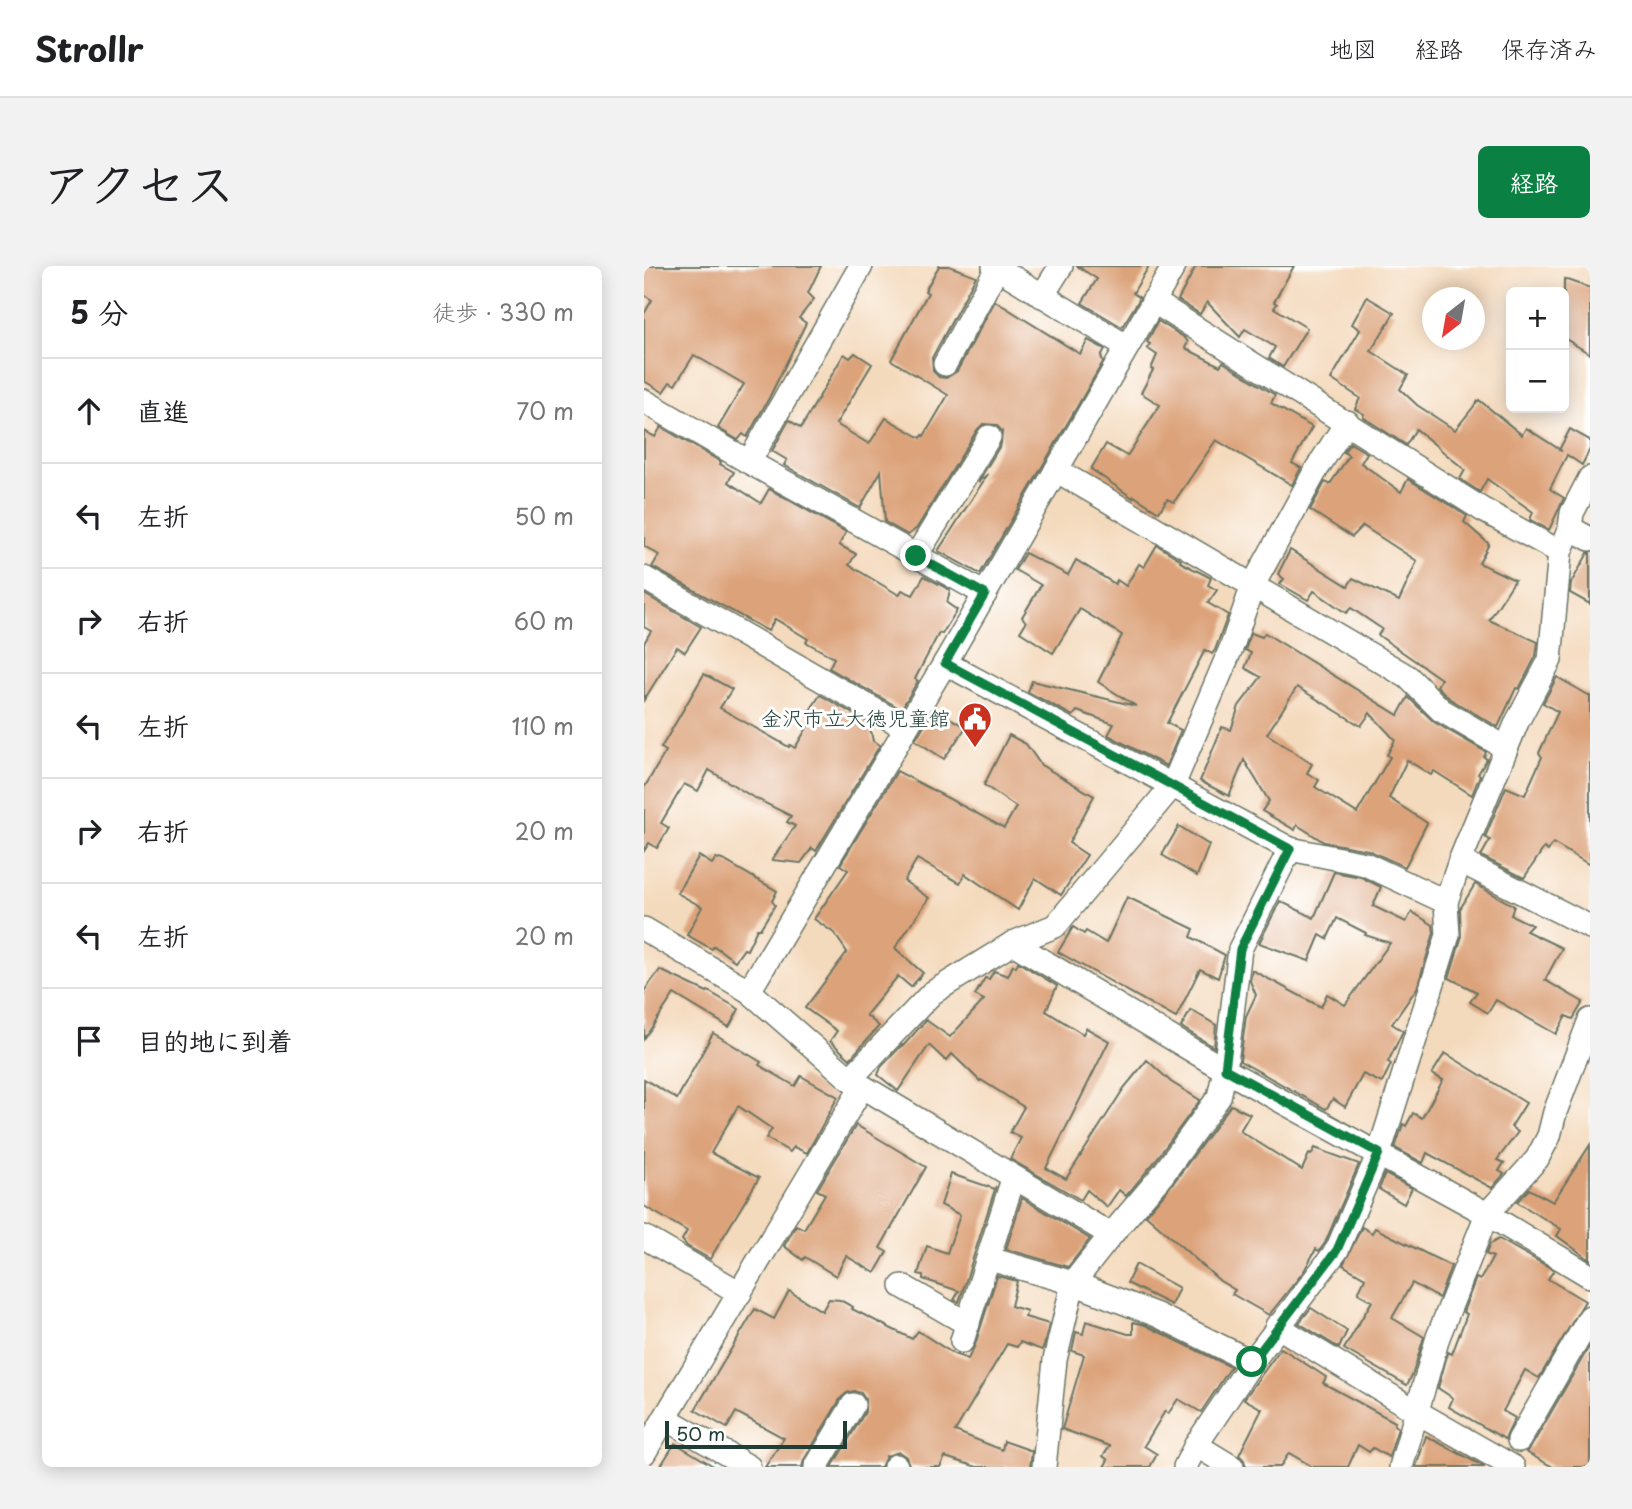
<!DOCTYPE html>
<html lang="ja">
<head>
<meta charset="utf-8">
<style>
  body { margin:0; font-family:"Playpen Sans","Klee One",sans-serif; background:#f2f2f2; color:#202124 }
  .controls { position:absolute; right:21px; top:21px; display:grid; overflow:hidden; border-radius:10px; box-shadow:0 4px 18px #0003 }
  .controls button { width:63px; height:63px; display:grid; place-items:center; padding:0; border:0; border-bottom:2px solid #e0e0e0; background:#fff; color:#202124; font:35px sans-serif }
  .compass { position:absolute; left:778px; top:21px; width:63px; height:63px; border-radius:50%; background:#fff; box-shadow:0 4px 18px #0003; rotate:211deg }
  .scale { position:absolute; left:21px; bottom:18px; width:182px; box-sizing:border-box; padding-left:7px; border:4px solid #1f3d34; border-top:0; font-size:19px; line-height:24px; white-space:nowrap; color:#1f3d34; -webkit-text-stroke:5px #fff; paint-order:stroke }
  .stop { position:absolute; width:21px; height:21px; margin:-16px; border:5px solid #0b8043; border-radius:50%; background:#fff }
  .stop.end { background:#0b8043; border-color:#fff; box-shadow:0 2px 7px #0008 }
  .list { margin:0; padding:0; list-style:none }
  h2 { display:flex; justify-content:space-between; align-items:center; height:91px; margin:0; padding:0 28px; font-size:30px }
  h2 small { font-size:23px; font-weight:400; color:#757577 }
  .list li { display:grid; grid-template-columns:46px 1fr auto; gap:21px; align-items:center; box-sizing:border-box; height:105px; padding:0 28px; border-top:2px solid #e0e0e0 }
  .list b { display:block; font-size:26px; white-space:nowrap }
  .list em { font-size:23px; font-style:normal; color:#757577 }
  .icon { flex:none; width:38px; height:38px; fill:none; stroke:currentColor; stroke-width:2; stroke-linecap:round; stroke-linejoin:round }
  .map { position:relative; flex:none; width:946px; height:1201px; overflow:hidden; border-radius:10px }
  header { display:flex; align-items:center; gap:42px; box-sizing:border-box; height:98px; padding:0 35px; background:#fff; border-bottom:2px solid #e0e0e0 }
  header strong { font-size:33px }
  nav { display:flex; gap:38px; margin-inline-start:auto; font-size:24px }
  .intro { display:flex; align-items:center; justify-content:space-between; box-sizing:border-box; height:168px; padding:0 42px }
  h1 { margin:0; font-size:49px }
  .button { padding:18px 32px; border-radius:10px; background:#0b8043; color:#fff; font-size:24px; font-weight:700 }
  main { display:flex; gap:42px; padding:0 42px }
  aside { flex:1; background:#fff; border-radius:10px; box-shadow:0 4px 18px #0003 }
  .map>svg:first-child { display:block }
  .building { fill:#dca37a; fill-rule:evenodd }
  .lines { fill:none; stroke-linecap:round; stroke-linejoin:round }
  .street-casing { stroke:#6a7464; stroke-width:26 }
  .street { stroke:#fff; stroke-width:23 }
  .route { stroke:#0b8043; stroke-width:9 }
  .labels { text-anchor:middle; stroke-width:6; stroke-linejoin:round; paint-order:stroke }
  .poi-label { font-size:21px; fill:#1f3d34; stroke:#fff; text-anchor:end }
</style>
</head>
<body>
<header>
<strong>Strollr</strong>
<nav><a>地図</a><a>経路</a><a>保存済み</a></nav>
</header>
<div class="intro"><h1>アクセス</h1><a class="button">経路</a></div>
<main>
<aside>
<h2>5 分<small>徒歩 · 330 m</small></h2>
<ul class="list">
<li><svg class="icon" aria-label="ahead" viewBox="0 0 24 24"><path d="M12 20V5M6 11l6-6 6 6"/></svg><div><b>直進</b></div><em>70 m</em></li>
<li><svg class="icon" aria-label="left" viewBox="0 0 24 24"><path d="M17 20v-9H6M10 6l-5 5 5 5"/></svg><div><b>左折</b></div><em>50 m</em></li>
<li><svg class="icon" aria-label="right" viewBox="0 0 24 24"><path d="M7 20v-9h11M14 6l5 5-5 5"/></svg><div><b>右折</b></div><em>60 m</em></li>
<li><svg class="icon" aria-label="left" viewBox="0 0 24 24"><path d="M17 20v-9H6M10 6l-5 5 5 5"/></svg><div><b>左折</b></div><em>110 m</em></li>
<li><svg class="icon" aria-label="right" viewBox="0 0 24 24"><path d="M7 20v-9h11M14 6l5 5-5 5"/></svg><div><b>右折</b></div><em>20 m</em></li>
<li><svg class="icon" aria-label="left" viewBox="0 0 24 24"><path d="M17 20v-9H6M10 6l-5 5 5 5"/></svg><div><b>左折</b></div><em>20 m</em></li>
<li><svg class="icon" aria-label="arrive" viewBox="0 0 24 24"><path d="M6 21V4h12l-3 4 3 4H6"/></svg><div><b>目的地に到着</b></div></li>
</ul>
</aside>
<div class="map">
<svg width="946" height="1201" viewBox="0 0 946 1201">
  <rect width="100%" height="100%" fill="#fff"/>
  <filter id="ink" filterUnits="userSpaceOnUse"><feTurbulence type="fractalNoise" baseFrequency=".0143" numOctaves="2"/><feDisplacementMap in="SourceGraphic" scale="14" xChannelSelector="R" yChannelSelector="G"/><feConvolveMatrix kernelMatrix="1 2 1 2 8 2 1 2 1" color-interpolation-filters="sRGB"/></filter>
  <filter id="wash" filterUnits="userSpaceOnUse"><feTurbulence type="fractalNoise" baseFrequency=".00686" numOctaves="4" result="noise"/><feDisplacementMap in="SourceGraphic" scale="28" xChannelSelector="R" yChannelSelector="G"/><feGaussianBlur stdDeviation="1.57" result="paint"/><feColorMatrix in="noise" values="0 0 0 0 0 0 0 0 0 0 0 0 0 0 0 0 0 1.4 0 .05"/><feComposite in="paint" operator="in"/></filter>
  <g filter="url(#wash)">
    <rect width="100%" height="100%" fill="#f4dabd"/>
    <g id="blocks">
      <g class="building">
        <polygon points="0,0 177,0 164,27 170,33 155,52 162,57 125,132 103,171 99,168 94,174 74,162 100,118 50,89 31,119 26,116 19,126 0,115 0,48 8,34 0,29"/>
        <polygon points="295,0 305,0 332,10 288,92 289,105 295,111 302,112 313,105 351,35 436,88 444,74 461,83 457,90 459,96 336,308 294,285 344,208 334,216 357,178 358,165 352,159 339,158 333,164 273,262 264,269 241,256 237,205 216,242 140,199 143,194 128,185 145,154 157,162 200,88 206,92 211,87 228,98 192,158 225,178 242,152 277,172 279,169 280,170 304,129 247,94 284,27 281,25"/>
        <polygon points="433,0 505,0 489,27 496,32 478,61 438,37 453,13"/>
        <polygon points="552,0 650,0 630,36 633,38 630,42 663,62 639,101 625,92 631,81 601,63 596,71 563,36 556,48 534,34"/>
        <polygon points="920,13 946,22 946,88 920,72"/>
        <polygon points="723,31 750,47 727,85 764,109 756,123 773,139 811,164 835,134 878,169 882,162 918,185 915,184 926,163 946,174 946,183 938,199 923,189 906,223 920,232 905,264 886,254 889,246 843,213 836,226 816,213 821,204 772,163 762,179 719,151 720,148 711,143 716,132 687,113 716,64 708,58"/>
        <polygon points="514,55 541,72 544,76 541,82 576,100 579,96 631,129 627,137 668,161 648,197 657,202 648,219 572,174 530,236 523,233 515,246 490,230 489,232 447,203 462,178 483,190 516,139 497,127 509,104 507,103 513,89 503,82 506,78 503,76"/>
        <polygon points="17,161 77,196 76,198 90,206 84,216 117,237 125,223 202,266 195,279 212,288 205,299 255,329 258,324 269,329 280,310 306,324 303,337 313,344 298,368 295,367 271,413 274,415 257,443 185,402 190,392 162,376 164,373 131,353 124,365 8,301 15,289 0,280 0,165 11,171"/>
        <polygon points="706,177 723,187 717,197 757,226 764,213 823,250 820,256 845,278 835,297 871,314 845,354 894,376 892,390 875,423 872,422 854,461 806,433 793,420 797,413 734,369 738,363 707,342 702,347 670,325 664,334 636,318 640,313 634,308 646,284 704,320 709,312 755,335 773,295 719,260 708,271 666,244 681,216 686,218 705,190 700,186"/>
        <polygon points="513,279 537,294 536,296 567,312 564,319 573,324 564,337 584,349 571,384 568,388 561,384 523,457 537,464 522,500 464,469 470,458 433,445 429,450 384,426 388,415 492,440 454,416 478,369 436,343 409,387 376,366 382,356 378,351 397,319 371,304 381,287 424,309 432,294 471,318 473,314 482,320 495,298 500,301"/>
        <polygon points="944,287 946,287 946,338 926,327 927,317"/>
        <polygon points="0,328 57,361 41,386 33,381 0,434 0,377 7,365 0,361"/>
        <path d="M 607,367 L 618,371 L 621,367 L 754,449 L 764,431 L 790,456 L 842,486 L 840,491 L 843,493 L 834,508 L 836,509 L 828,529 L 790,505 L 787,509 L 763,494 L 745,532 L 783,557 L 761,601 L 724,584 L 680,576 L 653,559 L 651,564 L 618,545 L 625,535 L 600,494 L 585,530 L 556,515 L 578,461 L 587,464 L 595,440 L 617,411 L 601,402 L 607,387 L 601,384 ZM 653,421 L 717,460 L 726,447 L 751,474 L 743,489 L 746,491 L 713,547 L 671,521 L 675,514 L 663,507 L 668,498 L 623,468 Z"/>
        <polygon points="60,408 88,423 76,442 145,481 146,479 151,482 170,450 165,446 176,429 225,457 229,475 236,479 172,585 168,582 157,597 128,594 151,560 143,556 147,550 107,530 65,504 54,525 40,518 17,557 25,562 13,582 5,577 0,585 0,522 22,485 17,482"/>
        <polygon points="913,411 946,430 946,599 909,577 904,585 900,582 880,612 837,590 846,574 841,571 862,521 881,529 898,491 895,487 914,446 899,437"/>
        <polygon points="290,443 322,461 300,493 271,474"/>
        <polygon points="365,469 382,478 397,499 450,530 425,577 443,589 417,629 391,612 374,644 321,608 316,617 273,593 260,615 285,632 251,682 279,707 267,721 254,710 222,749 235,760 206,793 186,775 193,765 161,742 203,686 190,667 170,653 204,604 196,599 253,505 360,562 372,541 340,519"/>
        <polygon points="535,560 565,579 553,610 518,589"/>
        <polygon points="55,590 68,598 72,592 81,595 133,625 128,635 131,639 116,663 113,663 103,684 100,683 91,695 70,680 68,683 43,669 58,641 33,627"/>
        <polygon points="690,606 717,611 737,621 729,640 762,656 768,646 789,659 790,667 773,722 748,758 759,765 744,796 747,798 738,817 719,808 701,841 689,833 682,843 596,795 602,750 612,729 606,715 608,704 677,741 683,728 701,739 746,677 721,669 722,667 693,652 683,673 676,669 665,695 615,677 636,635 670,652"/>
        <polygon points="831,618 870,640 867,649 888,659 882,665 918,682 901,714 939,736 929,753 922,750 912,768 852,734 844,747 826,736 833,726 805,712 817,673 816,643"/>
        <polygon points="483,631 550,663 547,671 581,689 574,712 556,703 532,752 414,686 429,661 440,668 442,665 462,677"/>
        <polygon points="374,696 413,720 402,745 439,768 442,762 465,775 402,902 422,913 480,822 503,794 527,816 556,834 508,899 482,930 475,924 463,941 443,924 437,934 366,893 377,872 366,866 380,841 337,814 336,815 308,788 302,795 285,779 254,825 234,809 237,801 258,779 259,780 282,754 306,771 340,734 331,729 341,712 345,713 350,705 364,710 369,699 372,701"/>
        <polygon points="16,704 63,726 64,725 95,743 85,761 30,728 0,773 0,725"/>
        <polygon points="547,744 572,759 570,781 537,761"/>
        <polygon points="69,767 117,796 115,799 151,820 157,810 194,831 163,887 150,881 146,886 122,872 128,863 94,840 67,887 115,912 66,993 43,980 38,974 43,965 0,940 0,813 33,833"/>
        <polygon points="801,787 882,837 867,861 874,866 853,894 860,897 855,905 860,908 848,922 783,887 779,897 751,882 759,858 762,860 769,847 778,852 799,814 788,808"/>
        <polygon points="587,839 606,848 596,865 658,904 665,888 667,889 671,882 715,898 681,977 675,985 672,983 660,1005 625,1049 588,1028 591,1024 576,1015 502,949 530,916"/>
        <polygon points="212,859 282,901 236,982 243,986 231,1007 202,990 192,1010 161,991 159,994 140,980 152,959 160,963 181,928 173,924"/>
        <polygon points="946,879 946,994 913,970 917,963 873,936 885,923 909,936"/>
        <polygon points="307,908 351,923 352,920 315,1036 310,1034 315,1025 279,1013 279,1009 274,1008 283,980 303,987 316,949 297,939"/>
        <polygon points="741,908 768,922 760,938 735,923"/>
        <polygon points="378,932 446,973 424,1001 362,983"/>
        <polygon points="718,961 728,967 731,962 807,1000 795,1032 768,1017 748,1052 780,1071 769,1107 763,1119 700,1083 728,1035 714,1027 721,1012 699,999"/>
        <polygon points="855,973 910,1004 904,1013 941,1035 895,1112 881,1104 859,1145 871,1152 861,1173 805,1141 809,1132 794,1122 804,1086 808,1088 823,1048 819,1046 832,1012 836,1014 849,991 842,988 846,978"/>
        <polygon points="492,998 535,1022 527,1039 483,1017"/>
        <polygon points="353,1010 373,1015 367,1040 383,1045 381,1051 405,1058 400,1080 398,1084 376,1076 373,1081 363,1078 311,1165 358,1184 360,1175 388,1185 386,1201 333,1201 301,1191 296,1201 266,1201 262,1191 255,1186 242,1190 237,1201 188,1201 221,1146 221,1133 217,1127 210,1125 203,1127 197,1132 160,1194 158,1201 121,1201 140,1172 92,1146 83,1162 51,1144 111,1043 130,1053 145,1025 178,1045 185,1033 196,1034 209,1041 208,1043 268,1073 274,1065 310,1088 324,1093 331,1079"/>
        <polygon points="667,1042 703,1065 695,1082 655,1057"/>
        <polygon points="442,1055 484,1068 489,1068 489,1056 501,1059 587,1101 557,1146 534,1133 524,1148 521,1145 500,1180 513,1188 506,1201 460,1201 464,1194 459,1190 466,1180 418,1163 440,1089 428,1085 432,1066 439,1068"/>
        <polygon points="946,1079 946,1201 909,1201 882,1186 887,1181"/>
        <polygon points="637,1082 682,1111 679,1117 751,1156 750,1159 754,1162 745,1191 729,1182 725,1186 714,1179 704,1201 669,1201 645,1187 636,1201 602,1201 600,1194 595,1189 618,1143 600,1133"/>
        <polygon points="782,1170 841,1201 772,1201"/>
        <polygon points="31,1177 71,1201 16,1201"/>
      </g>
    </g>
  </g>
  <g filter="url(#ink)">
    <use href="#blocks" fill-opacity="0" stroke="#6a7464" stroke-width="2"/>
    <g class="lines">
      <g class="street-casing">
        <g id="street">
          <polyline points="350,0 482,80"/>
          <polyline points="398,30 417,0"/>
          <polyline points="509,35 839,244 916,286"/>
          <polyline points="301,98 353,2"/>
          <polyline points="0,135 105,196 341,328"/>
          <polyline points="105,196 217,0"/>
          <polyline points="412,204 764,411 797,444 862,482"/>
          <polyline points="926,262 946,273"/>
          <polyline points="272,290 345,171"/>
          <polyline points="0,312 262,462"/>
          <polyline points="301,397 646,583 721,598 802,636"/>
          <polyline points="816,595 946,661"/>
          <polyline points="0,663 105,725 206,813 467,969 429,1017 513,1049 608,1096"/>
          <polyline points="369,677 411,660 529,519 588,380 609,319 672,204 703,156"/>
          <polyline points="105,725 301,397 530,0"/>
          <polyline points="206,813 288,727 369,677 581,804 843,948 946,1010"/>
          <polyline points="467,969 519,908 575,831 581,804 596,683 646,583"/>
          <polyline points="0,971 96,1027"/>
          <polyline points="346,993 429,1017 411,1094 400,1201"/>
          <polyline points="258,1020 324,1058"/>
          <polyline points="633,1060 773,1146 869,1201"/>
          <polyline points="318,1075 369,913"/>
          <polyline points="21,1152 105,1201"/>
          <polyline points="875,1174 946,1051"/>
          <polyline points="552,1179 588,1201"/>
          <polyline points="0,1187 218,821"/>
          <polyline points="172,1201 209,1139"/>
          <polyline points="251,1201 252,1200"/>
          <polyline points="541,1201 552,1179 608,1096 693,984 735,887 804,669 802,636 816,595 873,456 906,394 916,286 926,262 928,247 946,212"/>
          <polyline points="757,1201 794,1071 843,948 893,893 905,870 911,846 946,754"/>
        </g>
      </g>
      <use href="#street" class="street"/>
    </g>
  </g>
  <g class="lines" filter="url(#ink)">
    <polyline class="route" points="272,290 341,328 301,397 646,583 596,683 581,803 735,887 693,984 608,1096"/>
  </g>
  <defs>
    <g id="civic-pin" transform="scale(1.75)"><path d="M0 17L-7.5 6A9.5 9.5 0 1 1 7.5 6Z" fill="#c8321e" stroke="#fff"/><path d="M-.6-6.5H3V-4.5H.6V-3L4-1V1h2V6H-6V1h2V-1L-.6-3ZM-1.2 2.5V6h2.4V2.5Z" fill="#fff"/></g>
  </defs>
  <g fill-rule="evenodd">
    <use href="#civic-pin" x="331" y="453"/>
  </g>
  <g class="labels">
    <g class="poi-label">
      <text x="306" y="460">金沢市立大徳児童館</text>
    </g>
  </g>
</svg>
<div class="controls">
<button>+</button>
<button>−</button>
</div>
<svg class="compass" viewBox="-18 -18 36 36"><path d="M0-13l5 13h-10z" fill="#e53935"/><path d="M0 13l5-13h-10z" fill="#757577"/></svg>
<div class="scale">50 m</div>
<div class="stop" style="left:608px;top:1096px"></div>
<div class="stop end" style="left:272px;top:290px"></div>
</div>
</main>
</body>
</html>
